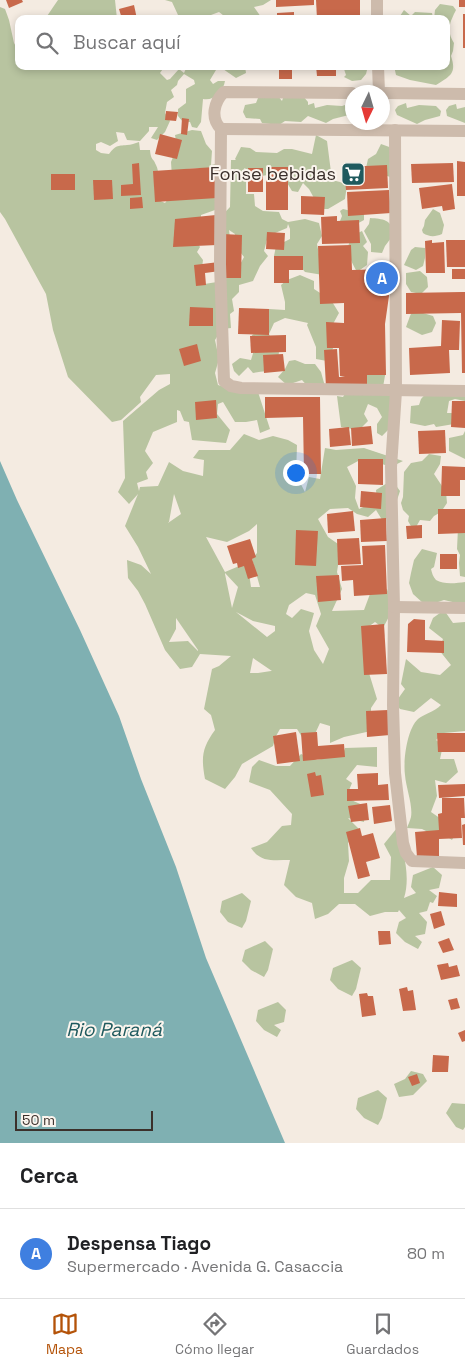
<!DOCTYPE html>
<html lang="es">
<head>
<meta charset="utf-8">
<style>
  body { margin:0; font-family:"Space Grotesk",sans-serif; background:#f2f2f2; color:#202124 }
  .compass { position:absolute; left:345px; top:85px; width:45px; height:45px; border-radius:50%; background:#fff; box-shadow:0 2px 8px #0003; rotate:185deg }
  .scale { position:absolute; left:15px; bottom:12px; width:138px; box-sizing:border-box; padding-left:5px; border:2px solid #3b302b; border-top:0; font-size:14px; line-height:18px; white-space:nowrap; color:#3b302b; -webkit-text-stroke:4px #fbf5ee; paint-order:stroke }
  .you { position:absolute; left:295px; top:472px; width:18px; height:18px; margin:-12px; border:4px solid #fff; border-radius:50%; background:#1a73e8; box-shadow:0 0 0 8px #1a73e833 }
  .badge { display:grid; place-items:center; width:32px; height:32px; border-radius:50%; background:#b45309; color:#fff; font-size:16px; font-weight:700 }
  .pin { position:absolute; translate:-50% -50%; border:2px solid #fff; box-shadow:0 1px 5px #0006 }
  .list { margin:0; padding:0; list-style:none }
  h2 { display:flex; justify-content:space-between; align-items:center; height:65px; margin:0; padding:0 20px; font-size:21px }
  h2 small { font-size:16px; font-weight:400; color:#757577 }
  .list li { display:grid; grid-template-columns:32px 1fr auto; gap:15px; align-items:center; box-sizing:border-box; height:90px; padding:0 20px; border-top:1px solid #e0e0e0 }
  .list b { display:block; font-size:19px; white-space:nowrap }
  .list p { margin:0; font-size:16px; white-space:nowrap; color:#757577 }
  .list em { font-size:16px; font-style:normal; color:#757577 }
  .icon { flex:none; width:28px; height:28px; fill:none; stroke:currentColor; stroke-width:2; stroke-linecap:round; stroke-linejoin:round }
  .map { position:relative; flex:none; width:465px; height:1143px; overflow:hidden }
  .search { position:absolute; background:#fff; box-shadow:0 2px 8px #0003; left:15px; right:15px; top:15px; height:55px; display:flex; align-items:center; gap:12px; box-sizing:border-box; padding:0 18px; border-radius:10px; color:#757577; font-size:19px }
  .sheet { height:155px; background:#fff }
  nav { display:flex; justify-content:space-around; align-items:center; box-sizing:border-box; height:70px; border-top:1px solid #e0e0e0; background:#fff; font-size:14px; color:#757577 }
  nav a { display:grid; justify-items:center; gap:2px }
  nav .on { color:#b45309 }
  .map>svg:first-child { display:block }
  .green { fill:#b8c4a0; fill-rule:evenodd }
  .water { fill:#7fb0b2 }
  .building { fill:#c8694b }
  .lines { fill:none; stroke-linecap:round; stroke-linejoin:round }
  .street { stroke:#cdbbac; stroke-width:12 }
  .labels { text-anchor:middle; stroke-width:4; stroke-linejoin:round; paint-order:stroke }
  .poi-label { font-size:18px; fill:#3b302b; stroke:#fbf5ee; text-anchor:end }
  .water-label { font-size:19px; font-style:italic; fill:#1f5a5e; stroke:#fbf5ee }
</style>
</head>
<body>
<div class="map">
<svg width="465" height="1143" viewBox="0 0 465 1143">
  <rect width="100%" height="100%" fill="#f4ebe1"/>
  <g class="green">
    <polygon points="58,0 115,0 117,19 45,19"/>
    <polygon points="165,0 271,0 263,5 254,7 261,17 266,19 228,19 219,12 211,15 208,19 172,19 178,15 172,2"/>
    <path d="M 440,4 L 453,6 L 456,10 C 450,22 446,30 454,43 L 453,51 L 451,56 C 457,74 450,76 436,85 L 410,80 L 396,75 L 394,66 L 446,66 L 446,19 L 434,19 L 435,10 Z"/>
    <path d="M 0,7 L 5,9 L 9,20 L 14,43 L 19,52 L 19,66 L 165,66 L 160,73 L 167,80 L 170,79 L 179,69 L 184,73 L 187,66 L 214,66 L 216,70 L 210,80 L 213,84 L 218,81 L 225,81 C 223,92 214,101 203,99 L 201,122 L 197,128 L 192,127 L 190,122 L 183,122 L 178,116 L 178,109 L 186,103 L 186,89 L 195,84 L 194,80 L 184,74 L 178,81 L 177,85 L 171,90 L 174,97 L 167,102 L 165,113 L 170,121 L 165,132 L 157,140 L 151,138 L 158,127 L 149,127 L 149,131 L 140,141 L 127,140 L 124,133 L 116,132 L 118,141 L 110,146 L 101,142 L 96,144 L 96,150 L 101,153 L 109,154 C 116,145 117,146 127,145 C 131,145 135,143 139,142 L 140,150 L 150,150 C 151,161 153,157 156,165 C 161,175 157,189 156,199 L 165,203 L 173,193 L 171,162 L 177,147 L 175,135 L 192,130 L 201,131 L 206,144 L 212,151 L 211,165 L 221,163 L 227,176 L 200,168 L 186,169 L 185,195 L 219,194 L 215,210 L 201,215 L 201,223 L 195,239 L 200,247 L 197,252 L 203,260 L 202,268 L 195,271 L 198,285 L 217,282 L 235,274 L 244,257 L 233,243 L 235,234 L 229,230 L 230,238 L 212,226 L 230,207 L 231,160 L 236,160 L 235,159 L 241,147 L 250,148 L 256,152 L 277,153 L 284,149 L 292,149 L 312,154 L 316,135 L 327,141 L 332,180 L 340,182 L 347,185 L 345,199 L 328,209 L 320,209 L 309,189 L 303,183 L 298,192 L 292,191 L 283,176 L 275,174 L 261,176 L 244,168 L 246,173 L 246,194 L 254,194 L 255,206 L 263,211 L 279,212 L 282,219 L 288,222 L 305,219 L 319,223 L 322,236 L 317,244 L 323,275 L 305,272 L 293,258 L 281,259 L 274,256 L 276,246 L 290,239 L 290,229 L 288,224 L 287,228 L 268,236 L 264,251 L 268,256 L 260,266 L 253,281 L 239,285 L 239,292 L 232,299 L 234,311 L 230,314 L 231,328 L 222,329 L 215,340 L 219,359 L 215,373 L 218,385 L 228,388 L 258,392 L 270,429 L 260,433 L 257,420 L 246,422 L 235,422 L 223,402 L 218,404 L 217,414 L 230,430 L 226,443 L 192,440 L 189,422 L 184,421 L 180,411 L 177,410 L 177,422 L 153,432 L 145,451 L 153,463 L 146,472 L 148,479 L 137,483 L 139,491 L 140,487 L 158,486 L 169,462 L 183,471 L 203,476 L 204,460 L 193,458 L 199,450 L 230,450 L 244,434 L 259,440 L 273,436 L 288,440 L 297,445 L 296,475 L 305,492 L 309,477 L 320,479 L 325,448 L 336,450 L 364,448 L 403,461 L 391,467 L 373,461 L 360,460 L 347,467 L 356,486 L 355,498 L 359,509 L 377,501 L 376,490 L 392,480 L 400,491 L 397,500 L 384,523 L 376,510 L 368,517 L 357,514 L 348,508 L 330,509 L 318,519 L 328,537 L 341,546 L 337,572 L 342,589 L 332,611 L 364,610 L 370,594 L 387,589 L 394,607 L 383,628 L 375,622 L 364,630 L 369,673 L 377,699 L 371,708 L 371,731 L 344,737 L 330,743 L 330,726 L 320,723 L 314,736 L 302,737 L 297,729 L 280,729 L 276,736 L 273,746 L 242,764 L 235,777 L 225,789 L 205,779 C 201,757 202,748 215,730 L 211,715 L 204,709 L 212,669 L 219,666 L 231,656 L 200,654 L 192,667 L 180,669 L 165,650 L 145,604 L 138,591 L 128,578 L 127,560 L 141,565 L 151,574 L 138,547 L 125,526 L 138,494 L 129,504 L 118,492 L 125,478 L 123,421 L 159,390 L 170,384 L 170,374 L 156,375 L 140,397 L 141,402 L 121,420 L 112,422 L 68,377 L 53,330 L 46,294 L 5,219 L 0,212 ZM 174,494 L 181,514 L 168,523 L 169,522 ZM 257,524 L 257,553 L 252,559 L 260,587 L 251,587 L 249,573 L 244,564 L 225,572 L 206,537 L 227,542 L 249,531 ZM 225,573 L 238,587 L 232,608 L 225,574 ZM 306,593 L 315,595 L 321,614 L 316,626 L 329,649 L 323,664 L 314,650 L 309,631 L 314,613 L 301,609 L 292,618 L 286,614 L 289,605 ZM 236,612 L 253,621 L 275,626 L 275,631 L 267,637 ZM 176,618 L 198,650 L 198,651 L 188,641 L 169,642 L 176,629 ZM 253,658 L 272,671 L 271,671 L 258,673 L 250,673 Z"/>
    <polygon points="404,10 411,16 415,12 432,13 433,18 398,19"/>
    <polygon points="222,66 245,66 246,73 236,78 223,69"/>
    <polygon points="368,66 366,74 361,80 352,81 344,77 346,75 343,66"/>
    <polygon points="278,96 282,101 283,98 303,96 308,102 308,105 314,103 315,108 327,105 342,106 345,105 349,111 349,115 333,119 326,123 308,116 301,122 285,121 279,125 262,123 260,119 246,118 243,112 245,105 256,103 258,98"/>
    <polygon points="406,103 407,108 419,105 436,106 441,111 440,116 425,120 417,124 397,115 395,110 398,106"/>
    <polygon points="456,104 457,109 465,107 465,123 447,116 446,110 449,106"/>
    <polygon points="381,144 392,148 390,177 366,168 368,159 376,154"/>
    <polygon points="343,209 364,214 364,220 353,226 338,226 342,216 340,211"/>
    <path d="M 433,209 L 440,213 L 444,225 L 442,234 C 435,237 429,237 423,233 L 422,230 L 424,226 L 425,220 Z"/>
    <path d="M 370,218 C 383,219 391,219 394,234 L 385,246 L 382,253 L 371,252 L 371,244 L 364,231 L 369,224 Z"/>
    <path d="M 362,231 L 367,242 L 363,246 L 368,252 L 367,265 L 357,272 C 348,256 341,241 362,231 Z"/>
    <polygon points="415,247 425,248 425,258 423,266 416,270 404,265 411,250"/>
    <polygon points="420,271 427,277 428,287 421,294 411,292 406,284 406,273"/>
    <path d="M 300,275 L 314,281 L 314,289 L 331,300 L 339,313 L 333,324 L 336,342 L 327,361 L 316,359 L 316,347 L 307,325 L 308,323 L 285,318 L 274,323 L 269,334 L 275,347 L 279,352 L 277,367 C 268,372 263,371 253,373 L 248,367 L 239,376 L 234,371 L 232,364 L 240,358 L 251,360 L 254,350 L 252,335 L 261,330 L 260,313 L 269,309 L 285,310 L 285,302 L 281,285 L 287,280 Z"/>
    <polygon points="413,310 433,316 436,323 432,332 422,335 406,327 410,316"/>
    <polygon points="295,360 305,364 315,364 321,372 326,390 310,389 302,380 287,385 278,377 285,369 289,361"/>
    <polygon points="371,363 386,370 383,387 396,404 394,424 382,436 377,433 377,424 382,417 377,408 368,404 364,414 368,421 359,430 341,427 337,396 343,397 359,371"/>
    <polygon points="430,389 465,390 465,401 455,399 449,401 447,413 452,413 454,424 436,427 434,424 425,426 410,423 411,406 419,405 421,399"/>
    <polygon points="465,431 465,459 449,451 449,438 463,435"/>
    <polygon points="429,454 441,456 440,464 434,474 446,492 447,503 441,512 434,516 430,521 420,520 416,527 412,528 408,521 409,516 403,510 401,503 403,497 404,472 411,463 422,461"/>
    <polygon points="465,526 465,577 460,576 459,563 460,555 457,549 458,528"/>
    <path d="M 422,549 L 437,553 L 434,567 L 431,569 C 432,573 433,577 436,580 C 444,585 457,583 465,582 L 465,605 L 444,600 L 432,604 L 423,603 L 413,594 L 409,583 L 411,573 L 414,560 Z"/>
    <path d="M 444,610 L 453,623 L 465,622 L 465,731 L 444,733 L 436,740 L 443,745 L 440,759 L 454,759 L 458,772 L 446,783 L 435,780 L 437,796 L 431,812 L 444,821 L 455,834 L 452,840 L 440,832 L 428,832 L 422,829 L 407,828 C 408,825 410,821 411,817 C 413,805 406,788 405,775 C 403,761 407,729 418,719 C 424,714 434,712 441,705 L 431,698 L 414,712 L 400,709 L 395,703 L 405,689 L 401,684 L 406,659 L 421,672 L 440,675 L 451,665 L 439,650 L 443,639 L 429,628 L 433,618 Z"/>
    <path d="M 377,747 L 377,767 L 357,765 L 346,779 L 352,783 L 347,795 L 351,800 L 365,806 L 364,822 L 348,818 L 359,829 L 348,843 L 349,861 L 344,878 L 344,893 L 358,893 L 371,880 L 390,880 L 391,857 L 384,844 L 397,828 C 403,850 411,876 404,898 L 416,893 L 411,887 L 413,875 L 433,867 L 442,875 L 439,888 L 429,890 L 437,896 L 433,903 L 430,902 L 427,911 L 419,913 L 427,922 L 425,934 L 415,936 L 422,942 L 418,949 L 405,942 L 396,933 L 399,922 L 406,918 L 399,910 L 398,912 L 385,912 L 370,916 L 355,904 L 339,904 L 328,914 L 315,919 L 312,903 L 296,897 L 284,885 L 290,860 C 274,860 261,863 251,848 L 267,842 L 282,826 L 291,825 L 292,814 L 270,790 L 249,782 L 252,767 L 259,760 L 276,766 L 290,766 L 301,754 L 317,760 L 333,756 L 342,757 L 345,748 Z"/>
    <polygon points="242,893 251,901 246,921 242,928 228,922 220,912 222,901"/>
    <polygon points="265,941 273,949 268,970 264,977 251,970 242,961 245,950"/>
    <polygon points="352,960 361,968 356,989 352,996 338,989 330,980 333,968"/>
    <polygon points="278,1002 286,1010 284,1022 274,1025 281,1030 277,1037 264,1030 256,1021 258,1010"/>
    <polygon points="411,1071 423,1074 427,1081 413,1095 399,1097 394,1084 405,1079"/>
    <polygon points="378,1090 387,1098 382,1118 378,1125 364,1118 356,1109 358,1098"/>
    <polygon points="452,1103 465,1104 465,1127 463,1130 456,1127 446,1113"/>
  </g>
  <polygon class="water" points="0,461 17,500 80,630 119,716 141,779 176,867 206,958 285,1143 0,1143"/>
  <g class="building">
    <polygon points="6,0 22,0 23,2 9,8"/>
    <polygon points="276,0 314,0 314,5 276,7"/>
    <polygon points="316,0 360,0 360,19 317,19"/>
    <rect x="459" y="0" width="6" height="7"/>
    <polygon points="134,5 137,19 122,19 119,9"/>
    <polygon points="294,12 294,19 277,19 277,13"/>
    <rect x="463" y="14" width="2" height="34"/>
    <rect x="279" y="66" width="13" height="13"/>
    <polygon points="316,66 336,66 336,76 317,76"/>
    <polygon points="166,111 178,112 176,121 165,120"/>
    <polygon points="182,118 189,119 187,135 181,134"/>
    <polygon points="160,134 182,140 177,159 155,154"/>
    <polygon points="457,161 465,162 465,196 457,196"/>
    <polygon points="139,163 141,195 121,196 121,185 133,184 132,164"/>
    <polygon points="453,163 454,182 412,183 411,164"/>
    <polygon points="387,165 388,188 346,190 344,167"/>
    <polygon points="215,167 217,198 155,202 153,171"/>
    <rect x="266" y="167" width="22" height="43"/>
    <rect x="248" y="168" width="15" height="24"/>
    <rect x="51" y="174" width="24" height="16"/>
    <polygon points="93,180 112,180 113,199 94,200"/>
    <polygon points="452,184 455,209 443,211 442,206 422,209 419,188"/>
    <polygon points="389,190 391,213 348,216 347,192"/>
    <polygon points="301,196 325,197 324,215 301,214"/>
    <polygon points="142,197 143,208 130,209 130,198"/>
    <polygon points="216,215 217,245 173,247 175,219"/>
    <polygon points="337,216 337,221 359,220 360,243 322,244 321,217"/>
    <polygon points="267,232 285,233 284,250 266,249"/>
    <polygon points="223,234 242,235 241,278 222,278"/>
    <polygon points="432,240 432,243 444,242 445,273 426,273 425,241"/>
    <polygon points="446,240 465,240 465,267 447,267"/>
    <polygon points="351,245 352,270 388,269 389,296 385,324 386,375 367,375 367,389 326,387 324,350 337,349 339,377 345,377 340,376 339,348 327,348 326,322 344,323 344,303 320,304 318,246"/>
    <polygon points="274,256 303,256 303,270 289,270 289,283 274,283"/>
    <polygon points="219,262 220,271 205,273 206,285 196,286 194,265"/>
    <rect x="452" y="269" width="13" height="10"/>
    <polygon points="462,292 465,292 465,373 462,373 461,313 406,314 406,293"/>
    <polygon points="190,307 213,308 213,326 189,326"/>
    <polygon points="239,308 269,309 269,335 238,334"/>
    <polygon points="442,320 460,321 459,350 449,350 450,373 410,375 409,348 441,346"/>
    <polygon points="286,335 286,352 251,353 250,336"/>
    <polygon points="197,344 201,361 184,366 179,349"/>
    <polygon points="283,354 285,371 264,373 263,355"/>
    <polygon points="265,397 320,397 321,474 304,474 303,417 265,418"/>
    <polygon points="216,400 217,418 196,420 195,402"/>
    <polygon points="452,401 465,401 465,428 451,427"/>
    <polygon points="371,426 373,444 352,446 351,428"/>
    <polygon points="349,427 351,445 330,447 329,429"/>
    <polygon points="445,430 446,453 419,454 418,431"/>
    <polygon points="358,459 383,459 383,485 358,484"/>
    <polygon points="442,466 465,467 465,480 460,480 460,496 441,496"/>
    <polygon points="361,491 382,493 381,509 360,507"/>
    <polygon points="438,509 465,509 465,533 438,534"/>
    <polygon points="353,511 355,531 328,533 327,514"/>
    <polygon points="386,518 387,541 361,542 360,520"/>
    <polygon points="422,525 422,538 407,539 406,526"/>
    <polygon points="296,530 318,531 316,566 295,565"/>
    <polygon points="359,538 361,564 338,565 337,539"/>
    <polygon points="250,539 256,557 252,559 258,576 248,579 244,566 238,568 237,563 233,564 227,546"/>
    <polygon points="385,545 387,594 354,596 353,580 342,581 341,566 363,565 362,546"/>
    <rect x="440" y="554" width="17" height="15"/>
    <polygon points="339,575 341,600 318,602 316,576"/>
    <polygon points="414,619 425,620 425,640 444,641 444,653 407,652 408,624"/>
    <polygon points="384,624 387,674 364,675 361,626"/>
    <polygon points="388,710 390,735 367,737 366,711"/>
    <polygon points="296,732 300,761 277,764 273,736"/>
    <polygon points="317,732 318,746 344,744 345,757 303,761 301,733"/>
    <polygon points="437,733 465,733 465,752 438,752"/>
    <polygon points="315,772 316,776 321,775 324,795 311,797 307,774"/>
    <polygon points="378,773 378,785 388,784 389,800 347,801 347,789 358,789 357,774"/>
    <polygon points="465,784 465,796 439,798 438,785"/>
    <polygon points="442,798 464,798 465,818 461,818 462,838 439,839 439,856 417,857 415,832 439,830 438,814 442,813"/>
    <polygon points="367,803 369,820 351,822 348,806"/>
    <polygon points="390,805 392,821 374,824 372,807"/>
    <polygon points="465,824 465,845 463,845 462,825"/>
    <polygon points="360,828 362,836 373,833 380,858 366,862 370,876 358,879 346,832"/>
    <polygon points="439,892 457,894 457,907 438,906"/>
    <polygon points="441,911 445,925 434,929 430,914"/>
    <polygon points="378,931 390,931 391,944 379,945"/>
    <polygon points="449,938 454,950 443,953 438,942"/>
    <polygon points="448,963 449,967 457,965 460,976 441,980 437,965"/>
    <polygon points="407,987 408,991 413,990 416,1010 403,1011 399,989"/>
    <polygon points="367,993 368,996 373,996 376,1015 362,1017 359,994"/>
    <polygon points="457,998 460,1008 451,1010 448,1000"/>
    <polygon points="465,1030 465,1041 462,1042 458,1033"/>
    <polygon points="433,1055 449,1056 448,1072 432,1072"/>
    <polygon points="417,1074 420,1083 412,1086 408,1077"/>
  </g>
  <g class="lines">
    <g class="street">
      <polyline points="377,0 377,19"/>
      <polyline points="378,66 379,92"/>
      <polyline points="382,93 465,94"/>
      <polyline points="221,129 220,264 224,381 231,386 241,388 465,391"/>
      <polyline points="221,129 465,131"/>
      <path d="M 221,129 C 210,118 214,102 224,92 L 352,93"/>
      <polyline points="395,130 396,391 391,467 394,607 393,705 395,773 403,843 406,853 412,861 465,863"/>
      <polyline points="394,607 465,608"/>
    </g>
  </g>
  <defs>
    <g id="supermarket-square" transform="scale(1.25)"><rect x="-9" y="-9" width="18" height="18" rx="4" fill="#1f5a5e" stroke="#fbf5ee"/><path d="M-6-5.5h2.5l.6 2H6L4.5 2H-2.5L-4.4-4H-6ZM-1.5 3.2a1.3 1.3 0 1 0 .1 0ZM3 3.2a1.3 1.3 0 1 0 .1 0Z" fill="#fff"/></g>
  </defs>
  <g fill-rule="evenodd">
    <use href="#supermarket-square" x="353" y="174"/>
  </g>
  <g class="labels">
    <g class="poi-label">
      <text x="336" y="180">Fonse bebidas</text>
    </g>
    <g class="water-label">
      <text x="114" y="1036">Rio Paraná</text>
    </g>
  </g>
</svg>
<svg class="compass" viewBox="-18 -18 36 36"><path d="M0-13l5 13h-10z" fill="#e53935"/><path d="M0 13l5-13h-10z" fill="#757577"/></svg>
<div class="scale">50 m</div>
<div class="you"></div>
<div class="pin badge" style="left:382px;top:278px;background:#3f7fe0">A</div>
<div class="search"><svg class="icon" aria-label="search" viewBox="0 0 24 24"><circle cx="10" cy="10" r="6"/><path d="M15 15l6 6"/></svg>Buscar aquí</div>
</div>
<section class="sheet">
<h2>Cerca<small></small></h2>
<ul class="list">
<li><span class="badge" style="background:#3f7fe0">A</span><div><b>Despensa Tiago</b><p>Supermercado · Avenida G. Casaccia</p></div><em>80 m</em></li>
</ul>
</section>
<nav>
<a class="on"><svg class="icon" aria-label="map" viewBox="0 0 24 24"><path d="M3 6l6-2 6 2 6-2v14l-6 2-6-2-6 2zM9 4v14M15 6v14"/></svg>Mapa</a>
<a><svg class="icon" aria-label="directions" viewBox="0 0 24 24"><path d="M12 3l9 9-9 9-9-9zM9 14v-3h6M13 9l2 2-2 2"/></svg>Cómo llegar</a>
<a><svg class="icon" aria-label="saved" viewBox="0 0 24 24"><path d="M7 4h10v16l-5-4-5 4z"/></svg>Guardados</a>
</nav>
</body>
</html>
